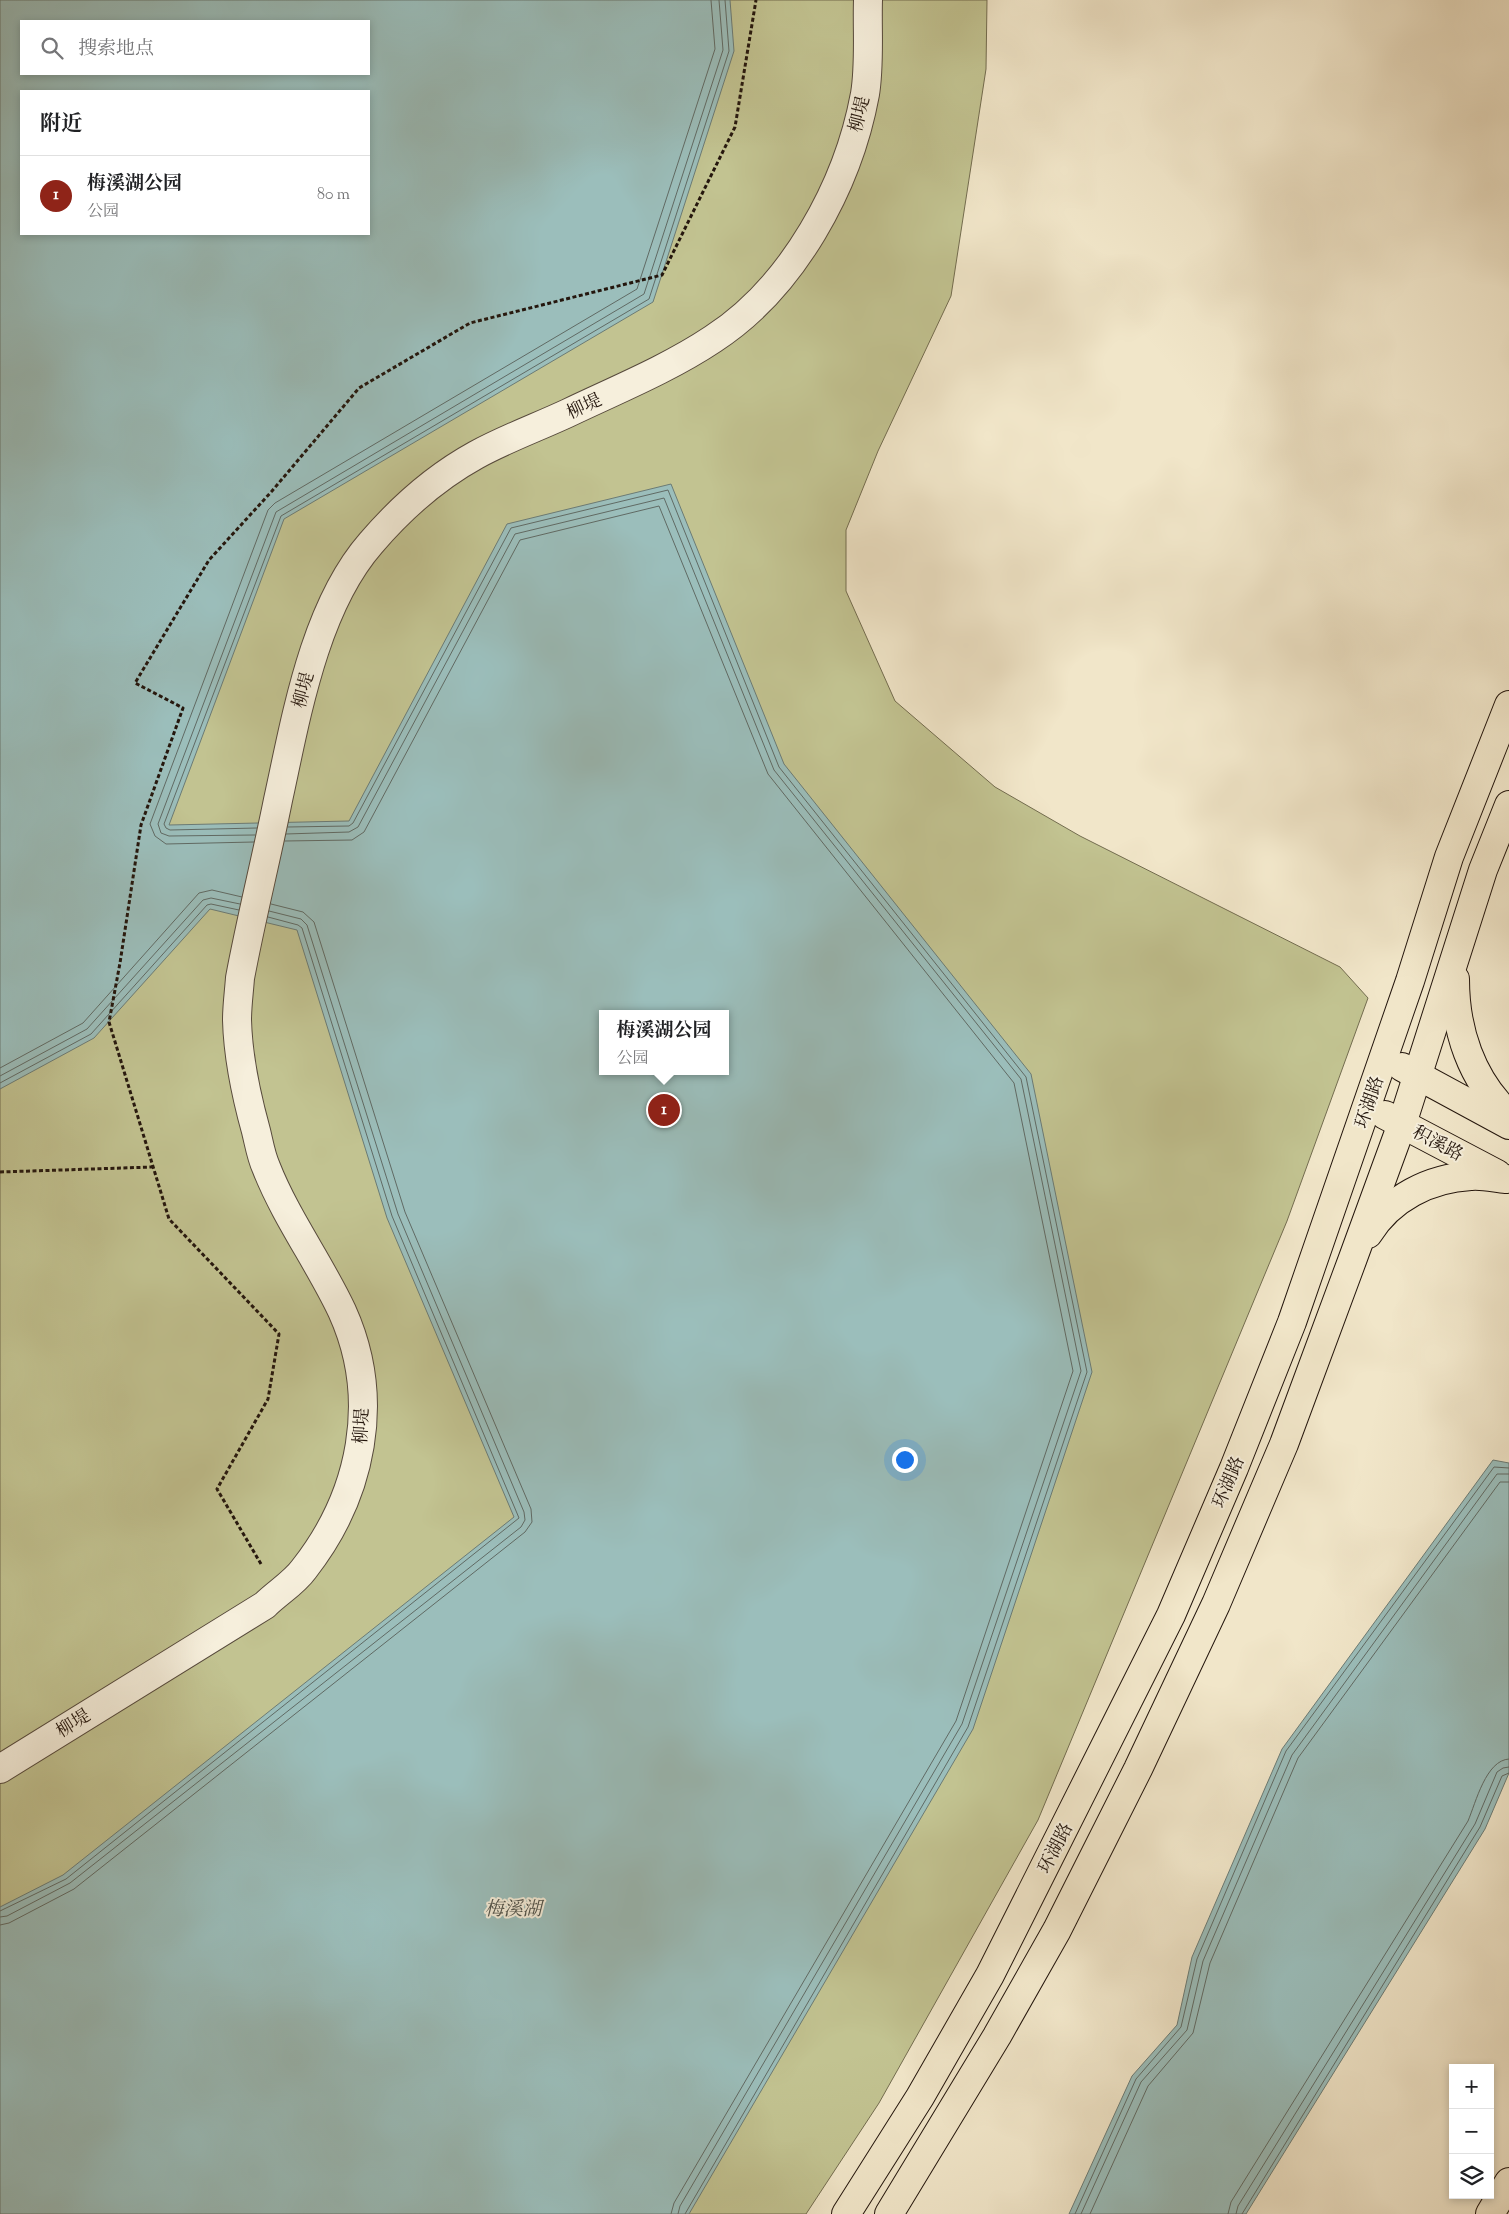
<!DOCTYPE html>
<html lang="zh">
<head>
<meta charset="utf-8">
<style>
  body { margin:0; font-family:"Sorts Mill Goudy","Noto Serif SC",serif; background:#f6f6f6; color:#202124 }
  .controls { position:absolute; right:15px; bottom:15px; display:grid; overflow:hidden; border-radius:0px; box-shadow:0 2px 8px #0003 }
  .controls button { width:45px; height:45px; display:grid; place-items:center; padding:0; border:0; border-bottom:1px solid #e0e0e0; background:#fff; color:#202124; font:25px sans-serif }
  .you { position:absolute; left:904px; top:1459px; width:18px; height:18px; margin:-12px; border:4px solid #fff; border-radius:50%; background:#1a73e8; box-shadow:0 0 0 8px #1a73e833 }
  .badge { display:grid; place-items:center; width:32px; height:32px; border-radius:50%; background:#8f2418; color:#fff; font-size:16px; font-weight:700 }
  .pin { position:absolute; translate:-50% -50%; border:2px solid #fff; box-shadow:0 1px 5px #0006 }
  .popup { position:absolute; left:599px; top:1010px; width:130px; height:65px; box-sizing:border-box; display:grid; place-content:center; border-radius:0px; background:#fff; filter:drop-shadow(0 1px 4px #0005); font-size:16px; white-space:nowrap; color:#757577 }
  .popup b { font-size:19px; color:#202124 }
  .popup::after { content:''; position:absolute; left:50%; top:100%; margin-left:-10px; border:10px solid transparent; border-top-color:#fff }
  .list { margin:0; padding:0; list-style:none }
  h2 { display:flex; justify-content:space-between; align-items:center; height:65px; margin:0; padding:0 20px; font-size:21px }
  h2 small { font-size:16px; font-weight:400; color:#757577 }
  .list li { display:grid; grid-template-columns:32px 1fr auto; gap:15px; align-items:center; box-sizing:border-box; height:80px; padding:0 20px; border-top:1px solid #e0e0e0 }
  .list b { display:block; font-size:19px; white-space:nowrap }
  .list p { margin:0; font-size:16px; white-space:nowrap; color:#757577 }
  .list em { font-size:16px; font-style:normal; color:#757577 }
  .icon { flex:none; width:28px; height:28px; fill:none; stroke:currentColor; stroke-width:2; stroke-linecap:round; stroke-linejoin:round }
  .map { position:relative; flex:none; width:1509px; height:2214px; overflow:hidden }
  .search { position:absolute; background:#fff; box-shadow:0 2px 8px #0003; left:20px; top:20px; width:350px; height:55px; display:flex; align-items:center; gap:12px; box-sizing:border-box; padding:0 18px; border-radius:0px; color:#757577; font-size:19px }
  .panel { position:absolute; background:#fff; box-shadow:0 2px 8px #0003; left:20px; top:90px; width:350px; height:145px; border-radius:0px }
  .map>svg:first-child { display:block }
  .green { fill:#c2c391; stroke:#736c4f; fill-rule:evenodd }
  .water { fill:#9bbebb; stroke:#6b7b75; fill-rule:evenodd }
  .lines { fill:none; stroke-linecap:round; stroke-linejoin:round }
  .shore { stroke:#606a64; stroke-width:1 }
  .minor-casing { stroke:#574a3c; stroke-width:30 }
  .major-casing { stroke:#24160d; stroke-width:30 }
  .path { stroke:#24160d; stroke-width:3; stroke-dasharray:4 2.5; stroke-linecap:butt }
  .minor { stroke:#f6efdc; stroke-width:28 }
  .major { stroke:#f1e6c9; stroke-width:28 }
  .labels { text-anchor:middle; stroke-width:4; stroke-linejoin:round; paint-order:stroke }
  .street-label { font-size:18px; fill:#24160d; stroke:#f6efdc }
  .water-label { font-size:19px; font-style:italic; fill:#4e514a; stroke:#f6efdc }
</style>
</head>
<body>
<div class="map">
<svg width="1509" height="2214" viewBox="0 0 1509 2214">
  <rect width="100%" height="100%" fill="#f1e6c9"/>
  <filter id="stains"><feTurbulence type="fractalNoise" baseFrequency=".004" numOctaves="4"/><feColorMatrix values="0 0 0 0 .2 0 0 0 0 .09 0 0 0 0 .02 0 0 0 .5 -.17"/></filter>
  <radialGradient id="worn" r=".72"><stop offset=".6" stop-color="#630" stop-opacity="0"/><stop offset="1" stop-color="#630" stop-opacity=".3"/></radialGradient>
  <path class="green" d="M 0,0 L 987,0 L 986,69 L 951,296 L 878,451 L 846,530 L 846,591 L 895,701 L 995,787 L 1080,836 L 1340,967 L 1368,998 L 1287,1221 L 1038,1820 L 879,2103 L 806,2214 L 0,2214 ZM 21,21 L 369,21 L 369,74 L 21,74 ZM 21,91 L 369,91 L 369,234 L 21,234 ZM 603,1014 L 725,1014 L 725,1071 L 603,1071 Z"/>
  <g class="water">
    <path d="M 0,0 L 730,0 L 734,51 L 653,302 L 284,519 L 169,825 L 349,821 L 507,524 L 671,484 L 784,764 L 1031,1074 L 1092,1372 L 973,1729 L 689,2214 L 0,2214 L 0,1907 L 63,1875 L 514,1517 L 387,1218 L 297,930 L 210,909 L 94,1038 L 0,1089 ZM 21,21 L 369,21 L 369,74 L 21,74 ZM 21,91 L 369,91 L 369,234 L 21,234 ZM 603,1014 L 725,1014 L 725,1071 L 603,1071 Z"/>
    <polygon points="1493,1460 1509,1463 1509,1773 1485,1829 1246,2214 1069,2214 1132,2076 1177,2025 1192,1957 1282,1749"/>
  </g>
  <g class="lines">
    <g class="shore">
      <polyline points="288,827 349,826 353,823 511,528 668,490 779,767 1026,1077 1087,1372 968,1727 685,2214"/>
      <polyline points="257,828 170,830 166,828 164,824 281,516 649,299 729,51 725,0"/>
      <polyline points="286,834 349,832 358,827 515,534 664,498 774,770 1021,1079 1081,1371 962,1724 680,2206 678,2214"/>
      <polyline points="255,835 169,836 161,833 158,824 276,512 644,294 723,50 719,0"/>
      <polyline points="285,841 352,840 364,832 520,540 659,506 768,774 1014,1083 1073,1371 956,1721 674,2203 671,2214"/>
      <polyline points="254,842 166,844 155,836 150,824 268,510 275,503 637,289 715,49 711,0"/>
      <polyline points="0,1068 83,1023 199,893 212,890 242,897"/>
      <polyline points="0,1076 87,1029 203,900 211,898 240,904"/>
      <polyline points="0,1083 91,1034 207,905 211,904 239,910"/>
      <polyline points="0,1911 66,1879 519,1518 392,1216 302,928 298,925 268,917"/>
      <polyline points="0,1917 7,1916 70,1883 521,1527 525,1520 524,1512 398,1214 307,925 301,919 269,911"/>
      <polyline points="0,1925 9,1923 74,1889 525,1532 532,1522 531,1509 405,1212 314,922 303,912 271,904"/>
      <polyline points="1075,2214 1136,2079 1181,2027 1197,1959 1286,1751 1494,1467 1509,1468"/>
      <polyline points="1081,2214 1141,2082 1187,2030 1203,1961 1292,1755 1497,1474 1509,1474"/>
      <polyline points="1090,2214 1148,2086 1193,2033 1210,1963 1298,1758 1500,1482 1509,1482"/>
      <path d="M 1228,2214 L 1231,2202 L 1468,1821 C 1476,1802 1486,1760 1509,1759"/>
      <polyline points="1236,2214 1238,2206 1475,1824 1497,1772 1503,1768 1509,1767"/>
      <polyline points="1242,2214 1480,1827 1502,1776 1509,1773"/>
    </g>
    <g class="minor-casing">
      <path id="minor" d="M 0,1769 L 265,1605 C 277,1593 294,1583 304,1569 C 362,1495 382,1399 342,1311 C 319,1262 286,1218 266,1167 C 261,1156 259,1143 256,1131 C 246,1095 238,1057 237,1020 C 237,1006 239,992 240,978 C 251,919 266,860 278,800 C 296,718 314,608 371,543 C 401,508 436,477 476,455 C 505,439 538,427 568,413 C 616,390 668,369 713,339 C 793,287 848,186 865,94 C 870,64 867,30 868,0"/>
    </g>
    <g class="major-casing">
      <g id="major">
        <path d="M 1455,979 C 1455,1030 1471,1079 1509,1115"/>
        <polyline points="1402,1067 1509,1125"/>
        <polyline points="1385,1115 1497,1174"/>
        <path d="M 1368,1234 C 1390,1198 1430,1178 1471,1176 C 1483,1175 1495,1178 1506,1179"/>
        <polyline points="846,2214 920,2097 990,1975 1171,1615 1234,1468 1292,1322 1410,981 1449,857 1509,705"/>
        <polyline points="889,2214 997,2036 1057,1930 1138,1769 1216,1604 1284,1444 1353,1258 1402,1124 1483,870 1509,805"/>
        <polyline points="1490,2214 1509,2182"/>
      </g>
    </g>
    <g class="path">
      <polyline points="0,1172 153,1167"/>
      <polyline points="261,1564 217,1489 268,1399 279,1334 169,1219 109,1022 120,963 141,825 183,708 135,683 209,560 272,491 359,388 470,323 662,275 735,127 756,0"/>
    </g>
    <use href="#minor" class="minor"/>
    <use href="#major" class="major"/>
  </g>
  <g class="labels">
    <g class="street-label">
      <text transform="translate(859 114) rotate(-76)" y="6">柳堤</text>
      <text transform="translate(584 406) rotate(-25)" y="6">柳堤</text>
      <text transform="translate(303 690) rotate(-75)" y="6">柳堤</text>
      <text transform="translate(1369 1102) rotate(-71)" y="6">环湖路</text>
      <text transform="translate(1438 1143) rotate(28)" y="6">积溪路</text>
      <text transform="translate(361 1426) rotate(-87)" y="6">柳堤</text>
      <text transform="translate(1228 1482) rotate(-67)" y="6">环湖路</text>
      <text transform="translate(73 1723) rotate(-32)" y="6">柳堤</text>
      <text transform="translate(1055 1848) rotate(-63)" y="6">环湖路</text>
    </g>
    <g class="water-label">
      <text x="513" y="1915">梅溪湖</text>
    </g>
  </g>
  <rect width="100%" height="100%" filter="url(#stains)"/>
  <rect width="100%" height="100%" fill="url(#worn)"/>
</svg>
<div class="controls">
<button>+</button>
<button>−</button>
<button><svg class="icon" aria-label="layers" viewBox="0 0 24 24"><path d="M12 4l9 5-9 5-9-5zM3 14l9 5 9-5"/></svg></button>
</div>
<div class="you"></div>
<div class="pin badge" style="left:664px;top:1110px">1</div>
<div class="popup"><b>梅溪湖公园</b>公园</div>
<div class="search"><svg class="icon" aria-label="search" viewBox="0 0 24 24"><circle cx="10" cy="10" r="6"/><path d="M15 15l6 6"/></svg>搜索地点</div>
<section class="panel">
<h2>附近<small></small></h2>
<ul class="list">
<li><span class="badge">1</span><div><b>梅溪湖公园</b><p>公园</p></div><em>80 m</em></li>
</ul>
</section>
</div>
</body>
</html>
